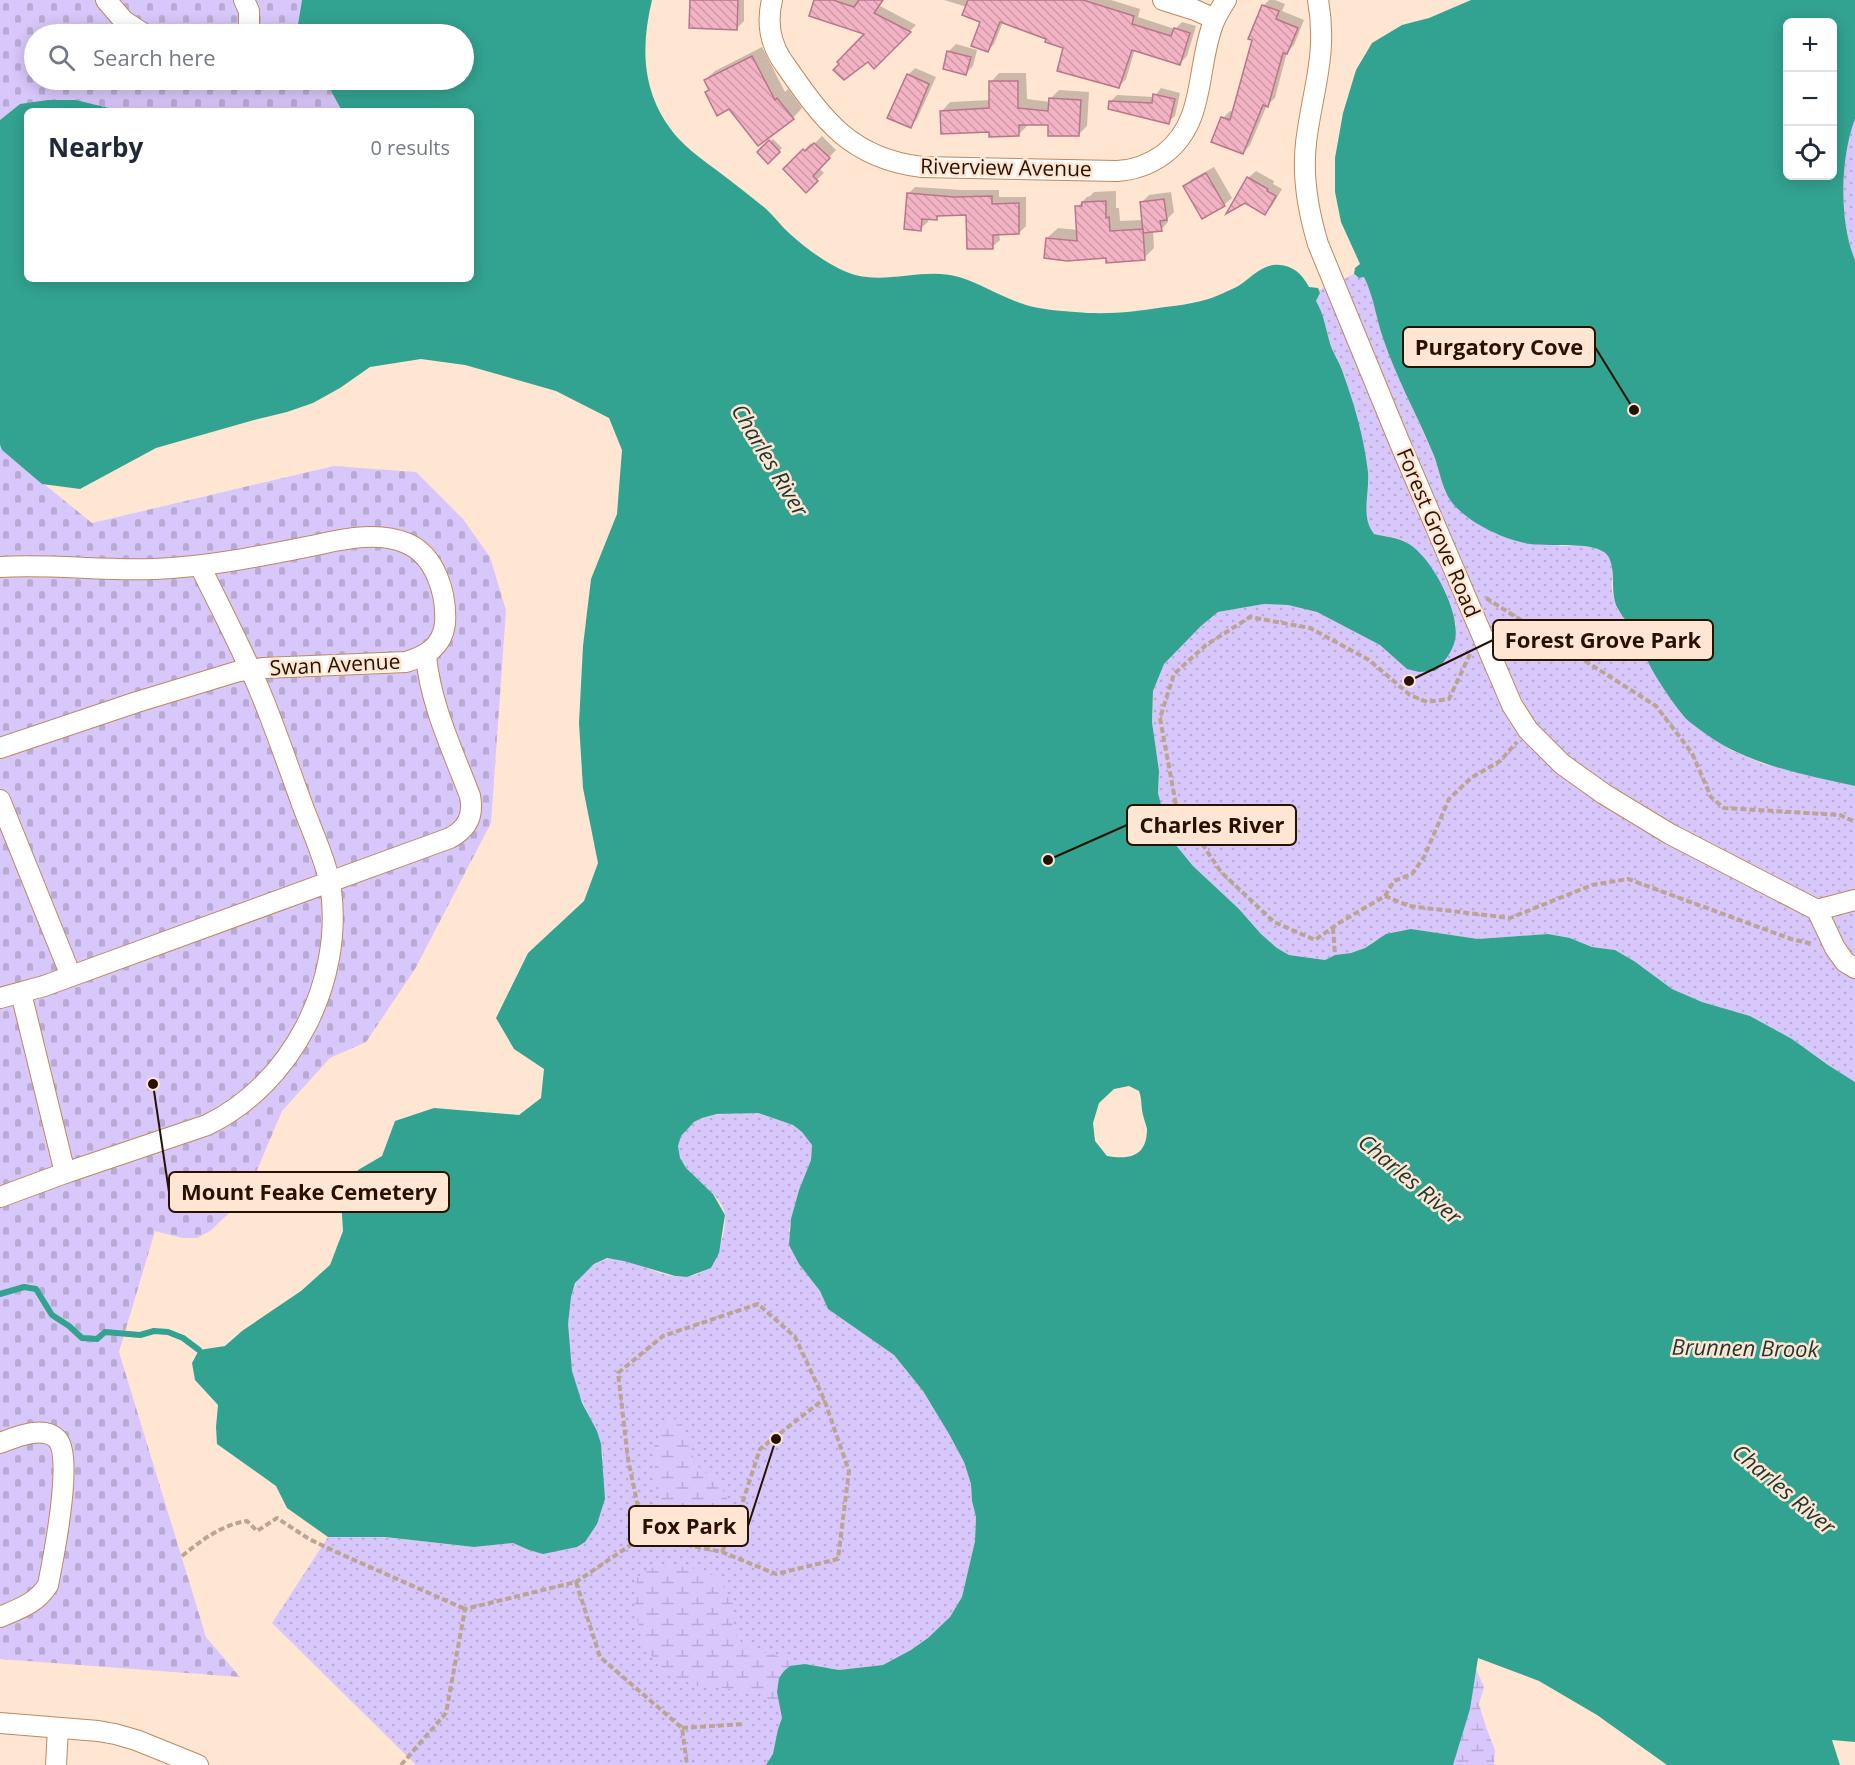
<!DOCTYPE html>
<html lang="en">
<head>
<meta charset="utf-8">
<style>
  body { margin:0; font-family:"Open Sans",sans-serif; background:#f2f2f3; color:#1f2937 }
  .controls { position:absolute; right:18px; top:18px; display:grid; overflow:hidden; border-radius:9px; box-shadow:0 3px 15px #0003 }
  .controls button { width:54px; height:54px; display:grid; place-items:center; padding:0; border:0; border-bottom:2px solid #e0e1e3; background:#fff; color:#1f2937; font:30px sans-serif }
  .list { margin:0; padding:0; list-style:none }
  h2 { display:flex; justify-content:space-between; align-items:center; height:78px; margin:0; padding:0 24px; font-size:26px }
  h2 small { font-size:20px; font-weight:400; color:#747a83 }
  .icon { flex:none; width:33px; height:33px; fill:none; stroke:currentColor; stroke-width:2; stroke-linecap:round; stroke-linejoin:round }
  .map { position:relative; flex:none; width:1855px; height:1765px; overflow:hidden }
  .search { position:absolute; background:#fff; box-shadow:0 3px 15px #0003; left:24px; top:24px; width:450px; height:66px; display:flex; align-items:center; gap:15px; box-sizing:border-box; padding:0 21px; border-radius:33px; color:#747a83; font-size:22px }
  .panel { position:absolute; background:#fff; box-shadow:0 3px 15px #0003; left:24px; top:108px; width:450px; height:174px; border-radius:9px }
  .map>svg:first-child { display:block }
  .green { fill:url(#green-dots) }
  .wetland { fill:url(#wetland-marsh) }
  .cemetery { fill:url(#cemetery-stones) }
  .water { fill:#33a391; fill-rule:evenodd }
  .shadow { fill:#0003 }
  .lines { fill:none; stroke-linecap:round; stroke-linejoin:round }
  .stream { stroke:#33a391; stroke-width:6 }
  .building { fill:url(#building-back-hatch); stroke:#ba758a; stroke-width:1.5 }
  .minor-casing { stroke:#bf885a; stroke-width:22 }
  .path { stroke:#bba492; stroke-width:4; stroke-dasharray:6 3; stroke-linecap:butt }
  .minor { stroke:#fff; stroke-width:20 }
  .labels { text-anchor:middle; stroke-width:5; stroke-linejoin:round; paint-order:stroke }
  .street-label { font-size:21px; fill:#271201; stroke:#fee6d3 }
  .water-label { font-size:22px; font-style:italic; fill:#1e3631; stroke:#fee6d3 }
  .leader { fill:none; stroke:#271201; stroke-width:2 }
  .callout-dot { fill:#271201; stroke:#fee6d3; stroke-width:2 }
  .callout { fill:#fee6d3; stroke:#271201; stroke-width:2 }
  .callout-label { font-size:22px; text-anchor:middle; font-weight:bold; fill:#271201 }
</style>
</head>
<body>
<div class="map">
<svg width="1855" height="1765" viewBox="0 0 1855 1765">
  <defs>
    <pattern id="green-dots" width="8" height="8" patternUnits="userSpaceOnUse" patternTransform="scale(1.5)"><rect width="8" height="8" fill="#d8c7fa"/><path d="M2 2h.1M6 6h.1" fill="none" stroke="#b9aad4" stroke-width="1.8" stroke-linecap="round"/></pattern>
    <pattern id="wetland-marsh" width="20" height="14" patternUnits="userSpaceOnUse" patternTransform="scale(1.5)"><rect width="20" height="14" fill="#d8c7fa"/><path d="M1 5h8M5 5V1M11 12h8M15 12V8" fill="none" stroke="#b9aad4"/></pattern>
    <pattern id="cemetery-stones" width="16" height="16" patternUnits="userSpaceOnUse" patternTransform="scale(1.5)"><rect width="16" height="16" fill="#d8c7fa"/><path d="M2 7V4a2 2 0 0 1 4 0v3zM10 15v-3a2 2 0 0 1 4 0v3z" fill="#b9aad4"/></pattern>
    <pattern id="building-back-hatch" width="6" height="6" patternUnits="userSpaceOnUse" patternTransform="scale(1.5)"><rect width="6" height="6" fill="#f2b3c5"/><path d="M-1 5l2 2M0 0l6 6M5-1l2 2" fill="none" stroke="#d099a7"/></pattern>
  </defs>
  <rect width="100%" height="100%" fill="#fee6d3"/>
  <g class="green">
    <path d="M 1855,119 L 1855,260 C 1839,222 1840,158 1855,119 Z"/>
    <path d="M 1354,274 L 1356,277 L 1364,277 L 1372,293 L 1383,338 L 1422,430 L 1432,451 L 1445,492 L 1560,546 L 1578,545 L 1600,549 L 1608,555 L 1612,564 L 1612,591 L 1617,609 L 1637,635 L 1650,665 L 1683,716 L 1707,735 L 1731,750 L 1763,764 L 1855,786 L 1855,1082 L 1828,1065 L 1792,1039 L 1750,1016 L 1702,1002 L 1672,989 L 1634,961 L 1615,950 L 1592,947 L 1570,938 L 1548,934 L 1478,939 L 1411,929 L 1374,941 L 1365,948 L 1351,953 L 1335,955 L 1325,960 L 1289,955 L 1277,948 L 1261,934 L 1239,909 L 1193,866 L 1175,844 L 1164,816 L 1158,793 L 1159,771 L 1152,722 L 1153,691 L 1164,664 L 1201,626 L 1218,612 L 1264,604 L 1288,605 L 1317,612 L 1380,645 L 1407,668 L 1419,672 L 1435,671 L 1455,639 L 1456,625 L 1451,607 L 1445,591 L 1437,579 L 1408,543 L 1397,538 L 1374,534 C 1359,516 1371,493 1368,472 C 1362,438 1354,402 1342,369 C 1339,362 1335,356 1332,349 C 1326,332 1324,316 1316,301 L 1320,294 L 1319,290 Z"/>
    <path d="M 741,1113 L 758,1113 L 793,1125 L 802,1132 L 812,1144 L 811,1160 L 799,1190 L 789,1230 L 799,1264 L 820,1291 L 828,1309 L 894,1355 L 923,1391 L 949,1434 L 964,1462 L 971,1484 L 972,1501 L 976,1517 L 975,1541 L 962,1597 L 950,1617 L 938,1629 L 911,1650 L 883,1665 L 839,1670 L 805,1664 L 779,1706 L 783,1718 L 778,1729 L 776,1743 L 766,1765 L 416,1765 L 272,1623 L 328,1537 L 385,1537 L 474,1547 L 513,1543 L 535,1552 L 603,1457 C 599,1428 586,1415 577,1389 C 567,1362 563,1312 575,1285 C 577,1280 582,1275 586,1271 C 595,1264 603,1257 614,1259 C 638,1261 661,1278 685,1277 C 693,1277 703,1271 711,1268 C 718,1251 727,1232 725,1214 C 721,1186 660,1167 682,1134 C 696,1114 719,1114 741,1113 Z"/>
  </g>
  <g class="wetland">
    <polygon points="667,1418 679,1420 689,1439 695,1464 717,1482 727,1497 728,1512 717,1523 691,1531 668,1519 656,1489 654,1447"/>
    <polygon points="665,1564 697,1569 717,1577 733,1602 732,1629 742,1643 757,1650 821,1668 839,1670 853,1670 883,1665 911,1650 948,1621 943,1765 765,1765 777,1738 791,1724 776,1705 762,1694 722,1688 698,1686 663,1673 645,1646 634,1609 637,1578 648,1569"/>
    <polygon points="1447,1668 1476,1669 1484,1687 1479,1704 1486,1727 1495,1750 1494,1765 1311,1765"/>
  </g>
  <g class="cemetery">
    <polygon points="0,0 302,0 298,23 303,34 34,34 34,80 325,80 342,111 121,111 76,100 20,104 0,120"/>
    <polygon points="0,445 2,450 92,523 334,466 416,472 463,519 490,557 506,610 491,823 415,969 366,1042 330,1058 282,1111 249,1189 228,1214 210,1231 197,1238 183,1238 155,1231 119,1352 206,1637 240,1677 0,1659"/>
  </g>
  <g class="water">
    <path d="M 302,0 L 652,0 C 640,50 642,96 677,137 C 689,150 704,161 719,172 C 734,183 750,196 765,208 C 774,216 781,226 790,234 C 808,250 832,268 855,275 C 889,284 925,267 959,277 C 982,284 1003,298 1026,305 C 1040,309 1059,311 1075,312 C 1107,315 1133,312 1165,307 C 1177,306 1189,304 1201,301 C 1211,299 1221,294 1230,290 C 1246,284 1256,268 1273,265 C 1290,263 1302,273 1309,287 L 1318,288 L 1320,293 L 1316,301 C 1325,316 1326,333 1332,349 C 1335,356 1339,362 1342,370 C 1354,403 1364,437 1368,472 C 1370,493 1360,516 1374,534 C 1386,537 1398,537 1409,544 C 1432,558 1461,613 1455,640 C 1452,653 1444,662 1435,671 L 1419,672 L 1407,669 L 1380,645 L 1317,612 L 1288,605 L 1264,604 L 1218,612 L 1201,626 L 1164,664 L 1153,691 L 1152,722 L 1159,771 L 1158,793 L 1164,816 L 1175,844 L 1193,866 L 1239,909 L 1261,934 L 1277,948 L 1289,955 L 1325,960 L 1335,955 L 1351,953 L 1365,948 L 1386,934 L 1411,929 L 1478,939 L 1548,934 L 1570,938 L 1592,947 L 1615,950 L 1634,961 L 1672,989 L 1702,1002 L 1750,1016 L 1792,1039 L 1828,1065 L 1855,1082 L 1855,1742 L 1832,1740 L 1840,1765 L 1667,1765 L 1597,1715 L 1539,1681 L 1478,1658 L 1470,1709 L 1453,1765 L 766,1765 L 773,1754 L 778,1729 L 782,1718 L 777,1692 L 779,1678 L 784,1671 L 790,1666 L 805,1664 L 839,1670 L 883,1665 L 911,1650 L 928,1638 L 950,1617 L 962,1597 L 975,1541 L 976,1517 L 972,1501 L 971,1484 L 964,1462 L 949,1434 L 923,1391 L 894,1355 L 828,1309 L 820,1291 L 799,1264 L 789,1245 L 791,1219 L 799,1190 L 811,1160 L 812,1145 L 802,1132 L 793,1125 L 758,1113 L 717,1114 L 702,1118 L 694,1122 L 681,1136 L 678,1146 L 680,1158 L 686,1168 L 713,1194 L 725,1215 L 719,1253 L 711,1268 L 687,1277 L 675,1276 L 624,1261 L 607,1258 L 594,1264 L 575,1283 L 571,1297 L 568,1324 L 572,1371 L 582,1403 L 597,1431 L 601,1444 L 605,1499 L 597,1524 L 585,1542 L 577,1547 L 543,1554 L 529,1550 L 513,1543 L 474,1547 L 385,1537 L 328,1537 L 287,1508 L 276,1486 L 217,1444 L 216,1427 L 218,1405 L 195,1380 L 192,1363 L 199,1350 L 225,1346 L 242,1331 L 301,1291 L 330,1265 L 343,1231 L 341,1200 L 358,1170 L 382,1156 L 395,1121 L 434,1108 L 519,1115 L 541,1098 L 544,1069 L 514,1049 L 496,1018 L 528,953 L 584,901 L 598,863 L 583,788 L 579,723 L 583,646 L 591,579 L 617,514 L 622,450 L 609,418 L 556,391 L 465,365 L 421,359 L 370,367 L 340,388 L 313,403 L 287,412 L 254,420 L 156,448 L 80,489 L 42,484 L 2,450 L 0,445 L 0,120 L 20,104 L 48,100 L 76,100 L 121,111 L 27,111 L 27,279 L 471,279 L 471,111 L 342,111 L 325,80 L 464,80 L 464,34 L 303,34 L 298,24 ZM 1129,1086 L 1139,1091 C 1142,1099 1141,1107 1143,1115 C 1144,1120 1146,1124 1147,1129 C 1147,1156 1130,1160 1107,1156 L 1095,1141 L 1093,1123 L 1099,1103 L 1114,1089 Z"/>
    <path d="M 1471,0 L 1855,0 L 1855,119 C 1840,158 1839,222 1855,260 L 1855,786 C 1801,774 1743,764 1699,729 C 1693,724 1686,720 1682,714 C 1670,699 1658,681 1649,664 C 1645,655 1642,644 1637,635 C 1632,626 1623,619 1618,609 C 1609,593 1617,570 1608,556 C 1598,540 1549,547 1530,544 C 1505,540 1471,524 1454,505 C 1441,490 1440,469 1432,451 C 1416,413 1396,377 1383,338 C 1376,318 1374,297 1364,277 L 1359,278 L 1354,274 L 1355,268 L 1360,264 L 1341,222 L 1335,192 L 1335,158 L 1343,113 L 1356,70 L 1372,43 L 1402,25 L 1429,18 ZM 1788,22 L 1832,22 L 1832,176 L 1788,176 Z"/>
  </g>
  <g class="shadow">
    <polygon points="691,0 744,0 744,21 736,29"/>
    <polygon points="816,0 883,0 880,6 916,25 874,67 867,34"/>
    <polygon points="944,0 1111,0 1140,9 1138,17 1175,29 1182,22 1196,26 1187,56 1180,63 1135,49 1126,79 1119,86 1065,47 1048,38 1003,22 994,44 988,51 982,21 967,7"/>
    <polygon points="1269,0 1275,0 1285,4 1282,11 1304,20 1294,45 1287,52 1275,98 1267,105 1250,145 1243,153 1223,118 1230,111 1234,112 1263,6"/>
    <polygon points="956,44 977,50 973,66 966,74 949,51"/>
    <polygon points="762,47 785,92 788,89 802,108 793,118 730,107 710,89 705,80 715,71"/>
    <polygon points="915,68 936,77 917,119 910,126 908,75"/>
    <polygon points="999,73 1026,73 1027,99 1050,102 1050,99 1059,90 1089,92 1087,126 1078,135 1049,124 1027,124 1027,126 1018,135 991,130 942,111 950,102 991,100 991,82"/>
    <polygon points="1161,88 1180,93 1175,116 1168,122 1110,102 1117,95 1154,97"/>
    <polygon points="822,136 836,150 819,168 824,173 806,190 785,169 811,143 813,145"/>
    <polygon points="773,139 782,148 768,162 759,152"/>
    <polygon points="1214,167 1232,198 1224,205 1203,217 1185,186 1192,179"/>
    <polygon points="1256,171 1274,181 1273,184 1282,189 1272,206 1265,213 1248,178"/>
    <polygon points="915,187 962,190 999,190 999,197 1026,197 1026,226 1019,233 999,233 1000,240 992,247 968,213 941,214 937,218 928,218 928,222 920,229 908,194"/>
    <polygon points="1116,191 1116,208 1119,208 1120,221 1143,220 1141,203 1149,195 1171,192 1174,212 1168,218 1168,222 1161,230 1153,231 1154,248 1144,258 1107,257 1047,238 1058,228 1078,230 1077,207 1087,197 1090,196 1094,192"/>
  </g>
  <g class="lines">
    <polyline class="stream" points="0,1294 24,1287 36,1289 52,1315 69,1326 82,1338 97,1339 105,1332 140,1335 154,1331 168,1332 183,1338 199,1350"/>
  </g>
  <g class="building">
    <polygon points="690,0 738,0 737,30 689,28"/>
    <polygon points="814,0 833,0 854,7 859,0 883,0 874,13 911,32 874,69 868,62 844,80 833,70 839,64 837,62 864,34 809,16"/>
    <polygon points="968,0 1083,0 1134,16 1132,24 1171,36 1174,28 1190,33 1180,65 1132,50 1119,88 1057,71 1063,48 1045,42 1046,39 1000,22 988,52 971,46 980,22 962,15"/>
    <polygon points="1262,5 1279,11 1276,19 1298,28 1287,54 1283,53 1268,107 1263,105 1243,154 1211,142 1221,117 1230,120 1252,40 1248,39"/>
    <polygon points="947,51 971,57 966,75 943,69"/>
    <polygon points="752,56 775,100 777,98 794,119 758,146 729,109 717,116 705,92 709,90 704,80"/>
    <polygon points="907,74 929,84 911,128 887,118"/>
    <polygon points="989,81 1018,81 1018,108 1048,111 1049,98 1081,100 1079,136 1048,136 1048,125 1019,125 1019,136 989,137 989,132 941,134 940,111 989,108"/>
    <polygon points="1153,94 1175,99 1169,124 1108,109 1109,101 1152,103"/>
    <polygon points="769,140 780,152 768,164 757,152"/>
    <polygon points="814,143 830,158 813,176 818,181 806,193 783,169 803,149 805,151"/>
    <polygon points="1206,173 1225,206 1202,219 1183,186"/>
    <polygon points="1247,177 1268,189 1267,191 1276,196 1265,215 1245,203 1226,214"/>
    <polygon points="907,193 954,197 992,196 992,204 1019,203 1019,234 993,235 993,249 967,249 966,215 937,216 937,220 922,219 921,231 904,229"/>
    <polygon points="1164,199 1167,220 1160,221 1162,231 1143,233 1140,202"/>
    <polygon points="1106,201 1106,218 1109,217 1110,231 1143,229 1145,260 1106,263 1106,258 1067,261 1044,258 1046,238 1077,241 1075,206 1082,206 1082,202"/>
  </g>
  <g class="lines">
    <g class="minor-casing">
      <g id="minor">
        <polyline points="106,0 124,21 144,34"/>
        <polyline points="244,0 249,11 249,34"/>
        <path d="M 772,0 C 767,21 769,40 781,59 C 821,116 847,158 922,167 L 1117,171 C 1135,170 1149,165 1164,154 C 1206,122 1196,69 1213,24 C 1216,16 1221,8 1226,0"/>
        <polyline points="1163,0 1195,10 1215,19"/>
        <path d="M 1318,0 C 1328,55 1312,91 1306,143 C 1302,178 1308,211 1318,244 L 1399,441 L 1512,705 L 1528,730 L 1562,764 L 1604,794 L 1670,834 L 1817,910 L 1835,948 L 1845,962 L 1855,968"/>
        <path d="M 0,567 C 52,564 103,571 155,569 C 211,567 265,555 321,544 C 347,538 380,532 406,543 C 436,555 447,595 445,624 C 442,647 426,656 406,662 L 264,668 L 239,671 L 137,702 L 0,748"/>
        <polyline points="0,800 71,976"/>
        <polyline points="1817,910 1855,900"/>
        <path d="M 0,998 L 44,986 L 450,838 C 467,829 474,816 470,796 C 453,751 430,704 426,655"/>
        <path d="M 65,1173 L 207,1125 C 292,1084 343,983 331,890 C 328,865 311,829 302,804 C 288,766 275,727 259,689 C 241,647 220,607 200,566"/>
        <polyline points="0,1197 65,1173 21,993"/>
        <path d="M 0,1443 C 16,1437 43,1425 57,1439 C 74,1456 53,1560 48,1585 C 37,1603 19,1609 0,1617"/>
        <polyline points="0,1723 98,1731 115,1734 136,1740 198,1765"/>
        <polyline points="56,1765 58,1728"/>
      </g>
    </g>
    <g class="path">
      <polyline points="1486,598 1656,706 1692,753 1711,797 1724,808 1840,815 1855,822"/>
      <polyline points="1470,654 1449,699 1427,702 1410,695 1369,660 1310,628 1250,617 1206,645 1174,674 1160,718 1176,805 1221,872 1274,922 1315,940 1339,923 1385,896 1409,906 1510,918 1592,885 1628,879 1791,939 1813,944"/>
      <polyline points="1385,896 1394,881 1412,874 1424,857 1449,799 1471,778 1500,761 1517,742"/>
      <polyline points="1333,928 1335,955"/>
      <polyline points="722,1552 742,1504 760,1449 824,1399"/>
      <path d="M 182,1556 C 202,1540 221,1525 247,1521 L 257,1531 L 277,1518 L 309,1539 L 336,1552 L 465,1609"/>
      <polyline points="576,1582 600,1657 682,1728 687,1765"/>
      <polyline points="682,1728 744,1724"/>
      <polyline points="401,1765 446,1713 465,1609 576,1582 644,1536 722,1552 776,1574 838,1559 849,1471 824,1399 795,1337 758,1304 663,1336 618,1373 628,1459 644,1536"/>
    </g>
    <use href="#minor" class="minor"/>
  </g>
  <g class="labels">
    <g class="street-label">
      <text transform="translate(1006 168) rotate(1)" y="7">Riverview Avenue</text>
      <text transform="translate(1438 533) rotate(67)" y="7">Forest Grove Road</text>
      <text transform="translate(335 665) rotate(-3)" y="7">Swan Avenue</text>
    </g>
    <g class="water-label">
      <text transform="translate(770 460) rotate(59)" y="8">Charles River</text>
      <text transform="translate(1410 1179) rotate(40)" y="8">Charles River</text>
      <text transform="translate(1745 1348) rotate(1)" y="8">Brunnen Brook</text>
      <text transform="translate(1784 1489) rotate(40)" y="8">Charles River</text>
    </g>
  </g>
  <path class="leader" d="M1634 410L1595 347M1409 681L1493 640M1048 860L1127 825M153 1084L169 1192M776 1439L748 1526"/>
  <g class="callout-dot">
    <circle cx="1634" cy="410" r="6"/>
    <circle cx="1409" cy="681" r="6"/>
    <circle cx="1048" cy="860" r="6"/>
    <circle cx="153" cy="1084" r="6"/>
    <circle cx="776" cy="1439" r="6"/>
  </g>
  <g class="callout">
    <rect x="1403" y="327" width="192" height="40" rx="6"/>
    <rect x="1493" y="620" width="220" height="40" rx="6"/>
    <rect x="1127" y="805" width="169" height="40" rx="6"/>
    <rect x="169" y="1172" width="280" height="40" rx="6"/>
    <rect x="629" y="1506" width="119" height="40" rx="6"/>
  </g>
  <g class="callout-label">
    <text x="1499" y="355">Purgatory Cove</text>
    <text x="1603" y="648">Forest Grove Park</text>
    <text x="1212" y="833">Charles River</text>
    <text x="309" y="1200">Mount Feake Cemetery</text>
    <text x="689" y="1534">Fox Park</text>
  </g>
</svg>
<div class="controls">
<button>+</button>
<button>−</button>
<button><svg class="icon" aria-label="locate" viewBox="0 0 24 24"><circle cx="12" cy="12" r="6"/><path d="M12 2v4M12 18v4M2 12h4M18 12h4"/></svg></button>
</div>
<div class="search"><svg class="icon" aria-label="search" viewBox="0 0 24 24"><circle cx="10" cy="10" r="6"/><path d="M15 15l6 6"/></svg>Search here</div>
<section class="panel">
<h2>Nearby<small>0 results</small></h2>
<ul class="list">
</ul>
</section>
</div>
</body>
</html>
